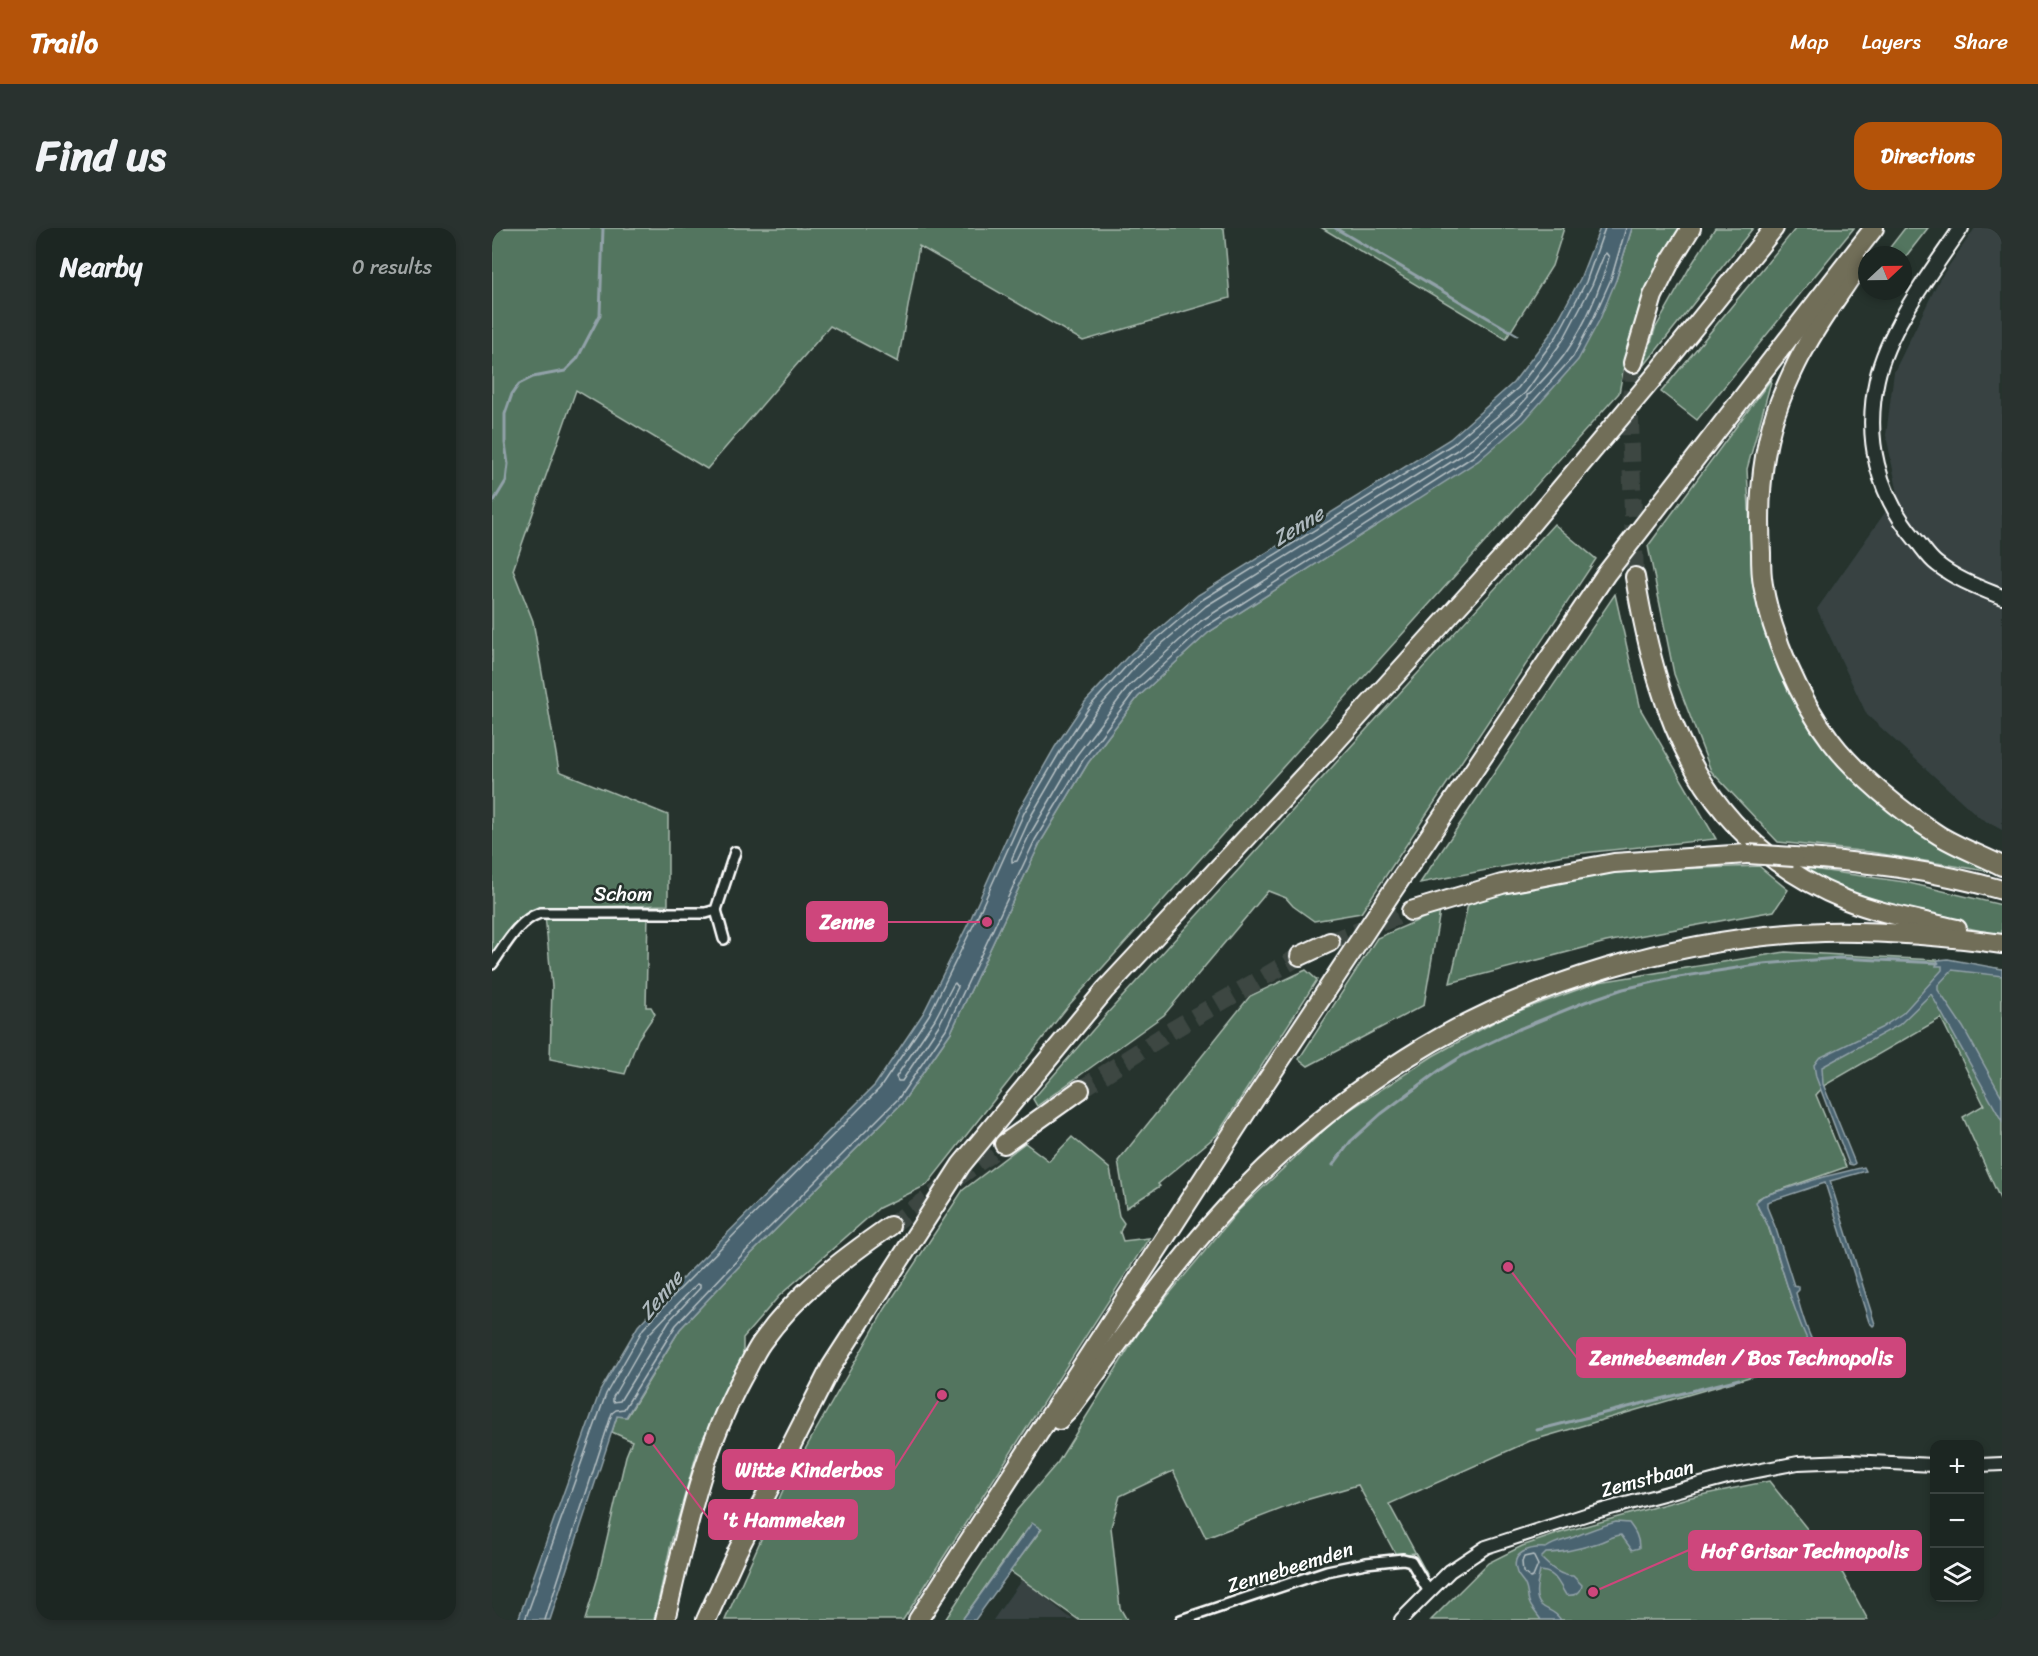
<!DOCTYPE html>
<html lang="en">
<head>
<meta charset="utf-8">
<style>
  body { margin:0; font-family:Sriracha,sans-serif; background:#29322f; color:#f1f3f6 }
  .controls { position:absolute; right:18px; bottom:18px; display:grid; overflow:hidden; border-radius:12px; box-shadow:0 3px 9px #0003 }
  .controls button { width:54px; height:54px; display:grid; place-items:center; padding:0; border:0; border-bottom:2px solid #3a4340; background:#1c2622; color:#f1f3f6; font:30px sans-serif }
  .compass { position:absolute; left:1366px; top:18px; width:54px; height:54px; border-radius:50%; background:#1c2622; box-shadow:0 3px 9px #0003; rotate:68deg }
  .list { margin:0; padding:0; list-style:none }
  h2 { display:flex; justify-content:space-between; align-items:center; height:78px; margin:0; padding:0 24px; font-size:26px }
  h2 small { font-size:20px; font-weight:400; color:#a0a5a5 }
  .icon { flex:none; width:33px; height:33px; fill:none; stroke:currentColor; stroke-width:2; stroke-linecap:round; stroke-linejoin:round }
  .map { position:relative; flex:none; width:1510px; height:1392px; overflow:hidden; border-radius:18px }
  header { display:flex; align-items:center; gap:36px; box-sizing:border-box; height:84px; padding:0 30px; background:#b45309; color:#fff }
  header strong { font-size:28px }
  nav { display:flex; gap:33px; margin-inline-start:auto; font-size:21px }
  .intro { display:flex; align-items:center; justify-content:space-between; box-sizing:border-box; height:144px; padding:0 36px }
  h1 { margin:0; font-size:42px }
  .button { padding:15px 27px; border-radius:18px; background:#b45309; color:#fff; font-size:21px; font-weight:700 }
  main { display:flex; gap:36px; padding:0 36px }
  aside { flex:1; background:#1c2622; border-radius:18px; box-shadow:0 3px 9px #0003 }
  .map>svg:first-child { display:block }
  .built { fill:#374343 }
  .green { fill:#53755f; stroke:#a9baaf; stroke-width:1.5 }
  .water { fill:#4a646f; stroke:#92a2a9; stroke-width:1.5 }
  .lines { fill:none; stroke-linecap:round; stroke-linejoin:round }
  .shore { stroke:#b7c1c5; stroke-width:1.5 }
  .stream { stroke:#92a2a9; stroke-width:3 }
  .motorway-tunnel { stroke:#3c4742; stroke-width:18; stroke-dasharray:18 9; stroke-linecap:butt }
  .minor-casing { stroke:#fff; stroke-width:14 }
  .tertiary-casing { stroke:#fff; stroke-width:16 }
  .secondary-casing { stroke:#fff; stroke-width:18 }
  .motorway-casing { stroke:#fff; stroke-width:22 }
  .minor { stroke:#26332d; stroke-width:9 }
  .tertiary { stroke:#26332d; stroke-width:12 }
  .secondary { stroke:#26332d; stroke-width:14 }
  .motorway { stroke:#716e59; stroke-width:18 }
  .motorway-bridge-casing { stroke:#fff; stroke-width:22; stroke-linecap:butt }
  .motorway-bridge { stroke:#716e59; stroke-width:18 }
  .labels { text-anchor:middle; stroke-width:5; stroke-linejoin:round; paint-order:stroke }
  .street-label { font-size:20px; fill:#fff; stroke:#26332d }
  .water-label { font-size:21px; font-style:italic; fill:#aeb9be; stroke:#26332d }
  .leader { fill:none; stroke:#ce467c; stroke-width:2 }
  .callout-dot { fill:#ce467c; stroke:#26332d; stroke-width:2 }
  .callout { fill:#ce467c; stroke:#ce467c; stroke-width:2 }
  .callout-label { font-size:21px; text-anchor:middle; font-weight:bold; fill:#fff }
</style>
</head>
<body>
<header>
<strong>Trailo</strong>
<nav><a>Map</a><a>Layers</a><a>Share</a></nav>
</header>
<div class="intro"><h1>Find us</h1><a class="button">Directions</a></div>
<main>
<aside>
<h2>Nearby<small>0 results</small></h2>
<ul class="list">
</ul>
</aside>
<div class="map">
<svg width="1510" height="1392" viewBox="0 0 1510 1392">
  <rect width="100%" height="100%" fill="#26332d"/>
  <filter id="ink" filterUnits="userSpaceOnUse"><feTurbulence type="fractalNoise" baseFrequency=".0167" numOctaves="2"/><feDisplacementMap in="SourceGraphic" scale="12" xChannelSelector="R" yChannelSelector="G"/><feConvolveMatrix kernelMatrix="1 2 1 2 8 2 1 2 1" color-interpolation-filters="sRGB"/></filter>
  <g filter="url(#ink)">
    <g class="built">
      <polygon points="1483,0 1510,0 1510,602 1488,590 1375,487 1325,381 1406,266 1394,207 1402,144 1447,52"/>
      <polygon points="530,1351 581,1392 501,1392"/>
    </g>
    <g class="green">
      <path d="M 0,0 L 732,0 L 738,70 L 591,113 L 427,18 L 406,134 L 338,98 L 215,241 L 84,162 L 21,342 L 41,393 L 67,543 L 176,587 L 176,677 L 48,680 C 22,690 16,703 0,724 Z"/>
      <polygon points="830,0 1072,0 1060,38 1014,111"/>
      <path d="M 1140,0 L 1188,0 C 1153,46 1137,109 1127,165 L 577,777 L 435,957 L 387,980 L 287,1068 L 251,1110 L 251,1132 L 207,1218 L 180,1311 L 162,1392 L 93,1392 L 106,1349 L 134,1228 L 140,1213 L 120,1204 L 125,1188 L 135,1189 L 188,1101 L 254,1031 L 410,875 L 459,804 L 548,615 L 596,535 L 646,469 L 717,404 L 888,295 L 1124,52 Z"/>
      <polygon points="1223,0 1261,0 1152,138 1163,101 1198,39"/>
      <polygon points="1304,0 1362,0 1205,192 1169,164"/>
      <polygon points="1413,0 1436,0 1411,32 1411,27 1392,27"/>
      <polygon points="1280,150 1255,241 1261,356 1300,462 1345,533 1506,645 1378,624 1286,614 1219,543 1182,446 1156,318"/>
      <polygon points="1062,296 1104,331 869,685 822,693 801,678 794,670 776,663 672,787 545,878 541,871 612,789"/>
      <polygon points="1123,366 1149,482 1224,611 1072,627 928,655"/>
      <polygon points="1267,638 1296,662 1282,683 1114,714 958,755 977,672 1106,644"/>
      <path d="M 1313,640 L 1413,654 L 1510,677 L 1510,708 C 1443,692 1376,676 1315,645 Z"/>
      <polygon points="948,683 932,777 816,838 807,831 885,710"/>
      <polygon points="156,686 154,779 159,779 163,786 146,811 133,846 58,831 60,759 53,687"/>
      <polygon points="1293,724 1444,732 1510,741 1510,970 1508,971 1471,889 1492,877 1449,790 1333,857 1324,867 1354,939 1271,968 1266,971 1266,980 1274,992 1301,1075 1322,1124 1294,1133 1293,1131 1288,1132 1288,1134 1284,1136 1285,1141 1038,1213 897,1276 935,1346 934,1347 923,1325 904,1327 866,1257 807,1274 714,1310 681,1243 628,1268 619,1299 628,1380 635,1392 587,1392 518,1343 549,1302 530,1307 470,1392 453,1392 525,1282 566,1234 650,1099 746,983 845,890 941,828 1013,788 1107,754"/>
      <polygon points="814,742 825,752 725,907 666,956 668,958 634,980 626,933 758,768"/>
      <polygon points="580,909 618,941 627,988 632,995 628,1004 631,1013 657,1010 411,1392 233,1392 295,1253 393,1081 471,962 533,915 557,933"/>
      <polygon points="1277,1253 1351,1346 1376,1392 939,1392 996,1335 1030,1318 1068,1305 1199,1269"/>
    </g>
    <g class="water">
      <polygon points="1108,0 1140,0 1124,52 1108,91 1086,132 1032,193 986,233 717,404 646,469 596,535 548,615 459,804 410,875 254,1031 188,1101 134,1189 125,1188 58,1392 26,1392 108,1163 146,1098 182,1059 383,857 432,784 479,690 527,582 563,519 593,474 636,428 706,367 958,211 1021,155 1059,105 1088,51"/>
      <polygon points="1456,731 1510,741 1510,748 1460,742 1446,757 1446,762 1471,799 1510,869 1510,893 1439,766 1407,797 1330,839 1331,856 1363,935 1361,937 1357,936 1324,849 1322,837 1327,830 1389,800 1411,785 1450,742 1450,738 1444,738 1446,732"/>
      <path d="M 1372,939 L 1374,943 L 1338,953 L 1383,1096 L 1381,1098 L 1377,1094 L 1333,955 L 1275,974 L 1275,979 L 1284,1001 L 1302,1058 L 1307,1059 L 1307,1062 L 1304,1065 C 1311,1090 1321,1129 1344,1141 L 1337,1143 C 1310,1123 1290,1036 1278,1003 C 1275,993 1267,984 1264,974 L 1271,968 L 1331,949 Z"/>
      <path d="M 1124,1294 L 1137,1295 C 1143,1303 1147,1309 1147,1320 L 1140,1322 L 1129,1307 C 1120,1308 1115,1312 1106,1315 C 1090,1320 1071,1325 1054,1325 L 1049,1330 C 1058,1339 1068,1348 1081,1348 L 1090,1357 C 1089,1366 1082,1368 1074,1367 C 1066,1355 1064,1344 1048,1343 C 1046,1353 1041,1369 1049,1377 C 1057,1384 1061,1381 1069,1392 L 1049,1392 C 1046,1387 1040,1381 1038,1376 C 1035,1370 1036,1363 1033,1357 C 1031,1352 1027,1350 1025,1345 C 1017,1324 1038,1319 1054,1320 C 1063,1313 1072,1313 1082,1309 C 1096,1303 1109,1298 1124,1294 Z"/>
      <polygon points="540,1295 549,1301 483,1392 470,1392"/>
    </g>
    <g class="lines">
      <g class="shore">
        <path d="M 1114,25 L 1117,29 C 1108,61 1094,95 1075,123 C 1065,139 1050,152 1038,166 L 1035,167 L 1035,170 L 1022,184 L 978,222 L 709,393 L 637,458 L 584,528 L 537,608 L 525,633 L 520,634 L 520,630 L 539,588 L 575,526 L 604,483 L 645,437 L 714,378 L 965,222 L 1033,165 L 1071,112 L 1100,57 L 1112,27 Z"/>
        <polygon points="463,755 466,759 447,797 410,853 406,853 404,849 443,791 461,757"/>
        <polygon points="205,1056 208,1057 208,1060 177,1093 128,1173 121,1174 121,1169 157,1106"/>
        <polygon points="1041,1327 1046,1337 1041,1349 1038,1350 1031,1344 1030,1334 1032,1329"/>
        <polyline points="33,1392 114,1166 151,1101 186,1063 388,860 437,787 484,692 532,585 569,522 598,478 640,432 710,372 961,216 1026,160 1065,108 1094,54 1113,0"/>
        <polyline points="53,1392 120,1185 124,1182 132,1181 184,1097 250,1027 406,871 454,801 543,612 591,532 641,465 713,399 982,228 1027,189 1081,129 1102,89 1119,51 1134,0"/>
      </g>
      <g class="stream">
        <polyline points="843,0 1025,107"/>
        <polyline points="0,276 14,253 16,236 13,215 13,186 20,166 27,156 41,149 73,143 85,131 108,87 111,0"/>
        <polyline points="841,937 859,913 889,886 948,842 970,828 1027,801 1093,774 1131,761 1180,750 1271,736 1347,730 1446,735"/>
        <polyline points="1045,1202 1247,1151"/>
      </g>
      <g class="motorway-tunnel">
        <polyline points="1141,135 1138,193 1143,349"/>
        <polyline points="838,714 919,683"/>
        <polyline points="588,862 677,804 808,728"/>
        <polyline points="398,998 512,916"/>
      </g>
      <g class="minor-casing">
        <g id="minor">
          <polyline points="224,682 232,711"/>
          <path d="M 0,736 C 13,718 25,693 48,685 L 214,685 L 224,682 L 243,624"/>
          <polyline points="689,1392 835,1343 874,1335 911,1331 919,1333 937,1364"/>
        </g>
      </g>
      <g class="tertiary-casing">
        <g id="tertiary">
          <polyline points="1488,1237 1510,1236"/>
          <polyline points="909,1392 958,1343 994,1319 1096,1286 1239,1248 1306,1235 1357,1233 1442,1237"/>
        </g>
      </g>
      <g class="secondary-casing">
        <path id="secondary" d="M 1469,0 C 1440,43 1396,100 1385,151 C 1372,210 1385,266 1424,312 C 1431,320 1437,330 1445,336 C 1465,352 1488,360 1510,369"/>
      </g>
      <g class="motorway-casing">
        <g id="motorway">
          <path d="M 1367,36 C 1350,64 1328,91 1313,120 C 1303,137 1295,156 1288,173 C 1269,221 1266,274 1269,325 C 1269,335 1269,346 1271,357 C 1280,409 1307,471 1339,513 C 1364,546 1410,584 1445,606 C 1465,619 1489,627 1510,638"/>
          <polyline points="1141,135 1161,68 1179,32 1199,0"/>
          <path d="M 1143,349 C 1167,492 1210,613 1354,672 C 1389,686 1428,692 1465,701"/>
          <path d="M 1302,629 C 1372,634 1442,642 1510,662"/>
          <polyline points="919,683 1010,656 1122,635 1255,626"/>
          <polyline points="808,728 838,714"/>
          <polyline points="512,916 588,862"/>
          <path d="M 567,1192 L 577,1182 C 634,1106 687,1026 754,959 C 802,911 857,866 914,830 C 1033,754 1192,708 1332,704 C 1391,703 1452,708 1510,716"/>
          <path d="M 173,1392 C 193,1309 209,1225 250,1150 C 257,1138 262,1125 270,1114 C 305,1065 349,1032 398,998"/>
          <polyline points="214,1392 245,1324 339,1139 469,937 613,762 839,519 1024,314 1168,142 1282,0"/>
          <polyline points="426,1392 760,875 897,668 1114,346 1382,0"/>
        </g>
      </g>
      <use href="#minor" class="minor"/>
      <use href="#tertiary" class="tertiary"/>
      <use href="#secondary" class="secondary"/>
      <use href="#motorway" class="motorway"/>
      <g class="motorway-bridge-casing">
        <polyline id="motorway-bridge" points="1255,626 1302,629"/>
      </g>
      <use href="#motorway-bridge" class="motorway-bridge"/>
    </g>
  </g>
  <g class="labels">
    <g class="street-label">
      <text x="131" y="673">Schom</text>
      <text transform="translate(1155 1250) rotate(-15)" y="7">Zemstbaan</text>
      <text transform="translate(798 1339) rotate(-17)" y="7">Zennebeemden</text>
    </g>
    <g class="water-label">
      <text transform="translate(806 298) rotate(-32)" y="7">Zenne</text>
      <text transform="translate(169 1067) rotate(-50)" y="7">Zenne</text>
    </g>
  </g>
  <path class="leader" d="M495 694L395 694M1016 1039L1085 1130M450 1167L402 1242M157 1211L217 1291M1101 1364L1197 1322"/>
  <g class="callout-dot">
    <circle cx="495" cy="694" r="6"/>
    <circle cx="1016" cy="1039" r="6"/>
    <circle cx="450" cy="1167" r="6"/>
    <circle cx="157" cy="1211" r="6"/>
    <circle cx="1101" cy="1364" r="6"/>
  </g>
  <g class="callout">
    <rect x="315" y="674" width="80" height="39" rx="6"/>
    <rect x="1085" y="1110" width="328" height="39" rx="6"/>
    <rect x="231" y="1222" width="171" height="39" rx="6"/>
    <rect x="217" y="1272" width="148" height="39" rx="6"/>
    <rect x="1197" y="1303" width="232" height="39" rx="6"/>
  </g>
  <g class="callout-label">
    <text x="355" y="701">Zenne</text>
    <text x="1249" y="1137">Zennebeemden / Bos Technopolis</text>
    <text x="317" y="1249">Witte Kinderbos</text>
    <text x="291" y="1299">'t Hammeken</text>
    <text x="1313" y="1330">Hof Grisar Technopolis</text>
  </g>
</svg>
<div class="controls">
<button>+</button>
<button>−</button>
<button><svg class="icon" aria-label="layers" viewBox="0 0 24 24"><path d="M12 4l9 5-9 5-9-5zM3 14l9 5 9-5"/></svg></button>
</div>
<svg class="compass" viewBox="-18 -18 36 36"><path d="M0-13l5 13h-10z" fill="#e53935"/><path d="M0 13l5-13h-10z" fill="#a0a5a5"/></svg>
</div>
</main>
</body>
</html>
